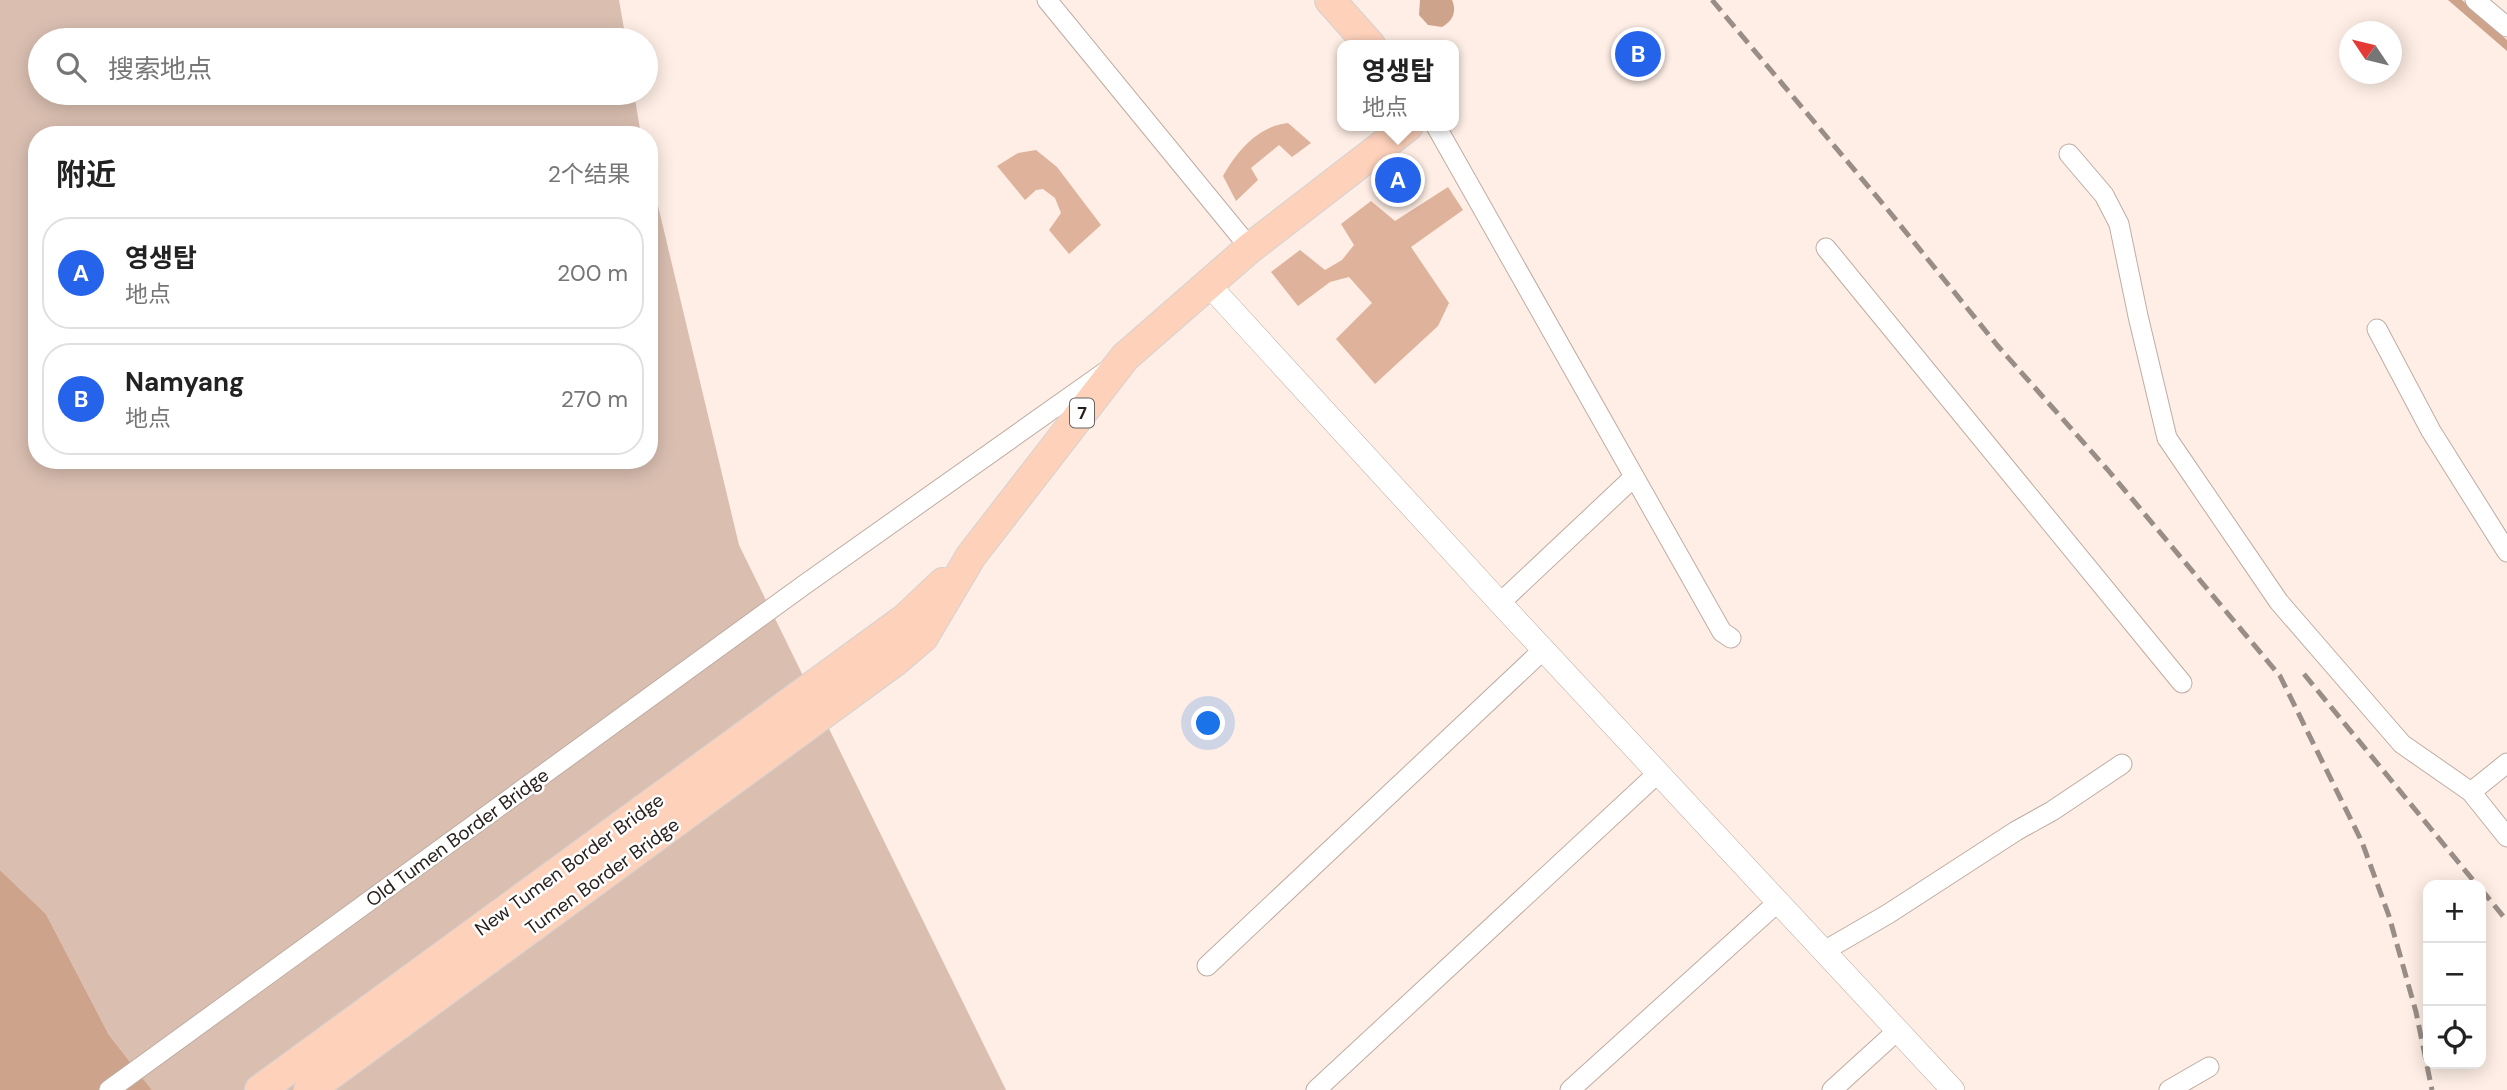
<!DOCTYPE html>
<html lang="zh">
<head>
<meta charset="utf-8">
<style>
  body { margin:0; font-family:"DM Sans","Noto Sans SC","Noto Sans KR",sans-serif; background:#f6f6f6; color:#222 }
  .controls { position:absolute; right:21px; bottom:21px; display:grid; overflow:hidden; border-radius:14px; box-shadow:0 4px 18px #0003 }
  .controls button { width:63px; height:63px; display:grid; place-items:center; padding:0; border:0; border-bottom:2px solid #e0e0e0; background:#fff; color:#222; font:35px sans-serif }
  .compass { position:absolute; left:2339px; top:21px; width:63px; height:63px; border-radius:50%; background:#fff; box-shadow:0 4px 18px #0003; rotate:305deg }
  .you { position:absolute; left:1209px; top:724px; width:24px; height:24px; margin:-18px; border:5px solid #fff; border-radius:50%; background:#1a73e8; box-shadow:0 0 0 10px #1a73e833 }
  .badge { display:grid; place-items:center; width:46px; height:46px; border-radius:50%; background:#2563eb; color:#fff; font-size:23px; font-weight:700 }
  .pin { position:absolute; translate:-50% -50%; border:4px solid #fff; box-shadow:0 2px 7px #0006 }
  .popup { position:absolute; left:1337px; top:40px; width:122px; height:91px; box-sizing:border-box; display:grid; place-content:center; border-radius:14px; background:#fff; filter:drop-shadow(0 2px 5px #0005); font-size:23px; white-space:nowrap; color:#767676 }
  .popup b { font-size:26px; color:#222 }
  .popup::after { content:''; position:absolute; left:50%; top:100%; margin-left:-14px; border:14px solid transparent; border-top-color:#fff }
  .list { margin:0; padding:0; list-style:none }
  h2 { display:flex; justify-content:space-between; align-items:center; height:91px; margin:0; padding:0 28px; font-size:30px }
  h2 small { font-size:23px; font-weight:400; color:#767676 }
  .list li { display:grid; grid-template-columns:46px 1fr auto; gap:21px; align-items:center; box-sizing:border-box; height:112px; margin:0 14px 14px; padding:0 14px; border:2px solid #e0e0e0; border-radius:28px }
  .list b { display:block; font-size:26px; white-space:nowrap }
  .list p { margin:0; font-size:23px; white-space:nowrap; color:#767676 }
  .list em { font-size:23px; font-style:normal; color:#767676 }
  .icon { flex:none; width:38px; height:38px; fill:none; stroke:currentColor; stroke-width:2; stroke-linecap:round; stroke-linejoin:round }
  .map { position:relative; flex:none; width:2507px; height:1090px; overflow:hidden }
  .search { position:absolute; background:#fff; box-shadow:0 4px 18px #0003; left:28px; top:28px; width:630px; height:77px; display:flex; align-items:center; gap:18px; box-sizing:border-box; padding:0 24px; border-radius:38px; color:#767676; font-size:26px }
  .panel { position:absolute; background:#fff; box-shadow:0 4px 18px #0003; left:28px; top:126px; width:630px; height:343px; border-radius:28px }
  .map>svg:first-child { display:block }
  .green { fill:#dabfb1 }
  .forest { fill:#deb29b }
  .water { fill:#cea38c }
  .lines { fill:none; stroke-linecap:round; stroke-linejoin:round }
  .minor-casing { stroke:#bfaca2; stroke-width:21 }
  .tertiary-casing { stroke:#bfaca2; stroke-width:24 }
  .primary-casing { stroke:#d4d2d2; stroke-width:32 }
  .minor { stroke:#fff; stroke-width:19 }
  .tertiary { stroke:#fff; stroke-width:23 }
  .primary { stroke:#fdd1ba; stroke-width:30 }
  .rail { stroke:#998d87; stroke-width:5; stroke-dasharray:14 7; stroke-linecap:butt }
  .labels { text-anchor:middle; stroke-width:5; stroke-linejoin:round; paint-order:stroke }
  .shield { fill:#fff; stroke:#686361; stroke-width:2 }
  .shield-label { font-size:18px; font-weight:bold; fill:#28201d }
  .street-label { font-size:19px; fill:#28201d; stroke:#fff }
</style>
</head>
<body>
<div class="map">
<svg width="2507" height="1090" viewBox="0 0 2507 1090">
  <rect width="100%" height="100%" fill="#feeee5"/>
  <polygon class="green" points="0,0 619,0 626,40 40,40 40,93 634,93 641,135 37,135 37,460 649,460 649,168 739,545 1006,1090 152,1090 109,1035 46,914 0,870"/>
  <g class="forest">
    <path d="M 1288,123 L 1311,143 L 1292,157 L 1279,145 L 1251,168 L 1258,180 L 1236,201 L 1223,176 C 1237,151 1258,126 1288,123 Z"/>
    <polygon points="1036,150 1057,167 1101,225 1069,254 1049,230 1061,213 1055,198 1043,189 1036,190 1025,200 997,166 1018,153"/>
    <polygon points="1448,187 1463,210 1411,247 1449,303 1438,326 1375,384 1336,339 1372,303 1349,277 1330,282 1298,306 1271,272 1300,250 1325,270 1342,260 1354,245 1341,224 1371,201 1395,221"/>
  </g>
  <g class="water">
    <path d="M 1420,0 L 1452,0 C 1457,11 1453,21 1442,27 L 1428,25 L 1419,15 Z"/>
    <polygon points="2448,0 2462,0 2507,40 2507,51"/>
    <polygon points="0,870 46,914 109,1035 152,1090 0,1090"/>
  </g>
  <g class="lines">
    <g class="minor-casing">
      <g id="minor">
        <polyline points="1047,0 1250,248"/>
        <polyline points="2475,0 2507,27"/>
        <polyline points="1436,126 1722,632 1731,638"/>
        <polyline points="2069,154 2104,195 2119,224 2138,316 2167,438 2279,602 2402,744 2471,792 2507,837"/>
        <polyline points="1826,248 2182,683"/>
        <polyline points="2377,329 2431,431 2507,552"/>
        <polyline points="1500,603 1634,477"/>
        <polyline points="2471,792 2507,763"/>
        <polyline points="1824,951 1888,914 2016,831 2052,811 2122,764"/>
        <polyline points="1207,966 1543,650"/>
        <polyline points="109,1090 804,585 1105,372"/>
        <polyline points="1316,1090 1658,773"/>
        <polyline points="1570,1090 1778,902"/>
        <polyline points="1832,1090 1898,1030"/>
        <polyline points="2169,1090 2209,1067"/>
      </g>
    </g>
    <g class="tertiary-casing">
      <polyline id="tertiary" points="1209,285 1500,603 1953,1090"/>
    </g>
    <g class="primary-casing">
      <g id="primary">
        <polyline points="1330,0 1370,45"/>
        <polyline points="260,1090 905,619 943,583"/>
        <polyline points="309,1090 895,661 923,637 971,556 1125,357 1250,248 1408,126"/>
      </g>
    </g>
    <use href="#minor" class="minor"/>
    <use href="#tertiary" class="tertiary"/>
    <use href="#primary" class="primary"/>
    <g class="rail">
      <polyline points="1712,0 1888,210 1997,345 2107,469 2280,676 2362,842 2389,916 2416,1012 2432,1090"/>
      <polyline points="2304,674 2477,885"/>
      <polyline points="2481,889 2507,921"/>
    </g>
  </g>
  <g class="labels">
    <rect class="shield" x="1070" y="398.5" width="24" height="29" rx="5"/>
    <g class="shield-label">
      <text x="1082" y="419">7</text>
    </g>
    <g class="street-label">
      <text transform="translate(457 837) rotate(-36)" y="7">Old Tumen Border Bridge</text>
      <text transform="translate(569 864) rotate(-36)" y="7">New Tumen Border Bridge</text>
      <text transform="translate(602 876) rotate(-36)" y="7">Tumen Border Bridge</text>
    </g>
  </g>
</svg>
<div class="controls">
<button>+</button>
<button>−</button>
<button><svg class="icon" aria-label="locate" viewBox="0 0 24 24"><circle cx="12" cy="12" r="6"/><path d="M12 2v4M12 18v4M2 12h4M18 12h4"/></svg></button>
</div>
<svg class="compass" viewBox="-18 -18 36 36"><path d="M0-13l5 13h-10z" fill="#e53935"/><path d="M0 13l5-13h-10z" fill="#767676"/></svg>
<div class="you"></div>
<div class="pin badge" style="left:1398px;top:180px">A</div>
<div class="popup"><b>영생탑</b>地点</div>
<div class="pin badge" style="left:1638px;top:54px">B</div>
<div class="search"><svg class="icon" aria-label="search" viewBox="0 0 24 24"><circle cx="10" cy="10" r="6"/><path d="M15 15l6 6"/></svg>搜索地点</div>
<section class="panel">
<h2>附近<small>2个结果</small></h2>
<ul class="list">
<li><span class="badge">A</span><div><b>영생탑</b><p>地点</p></div><em>200 m</em></li>
<li><span class="badge">B</span><div><b>Namyang</b><p>地点</p></div><em>270 m</em></li>
</ul>
</section>
</div>
</body>
</html>
